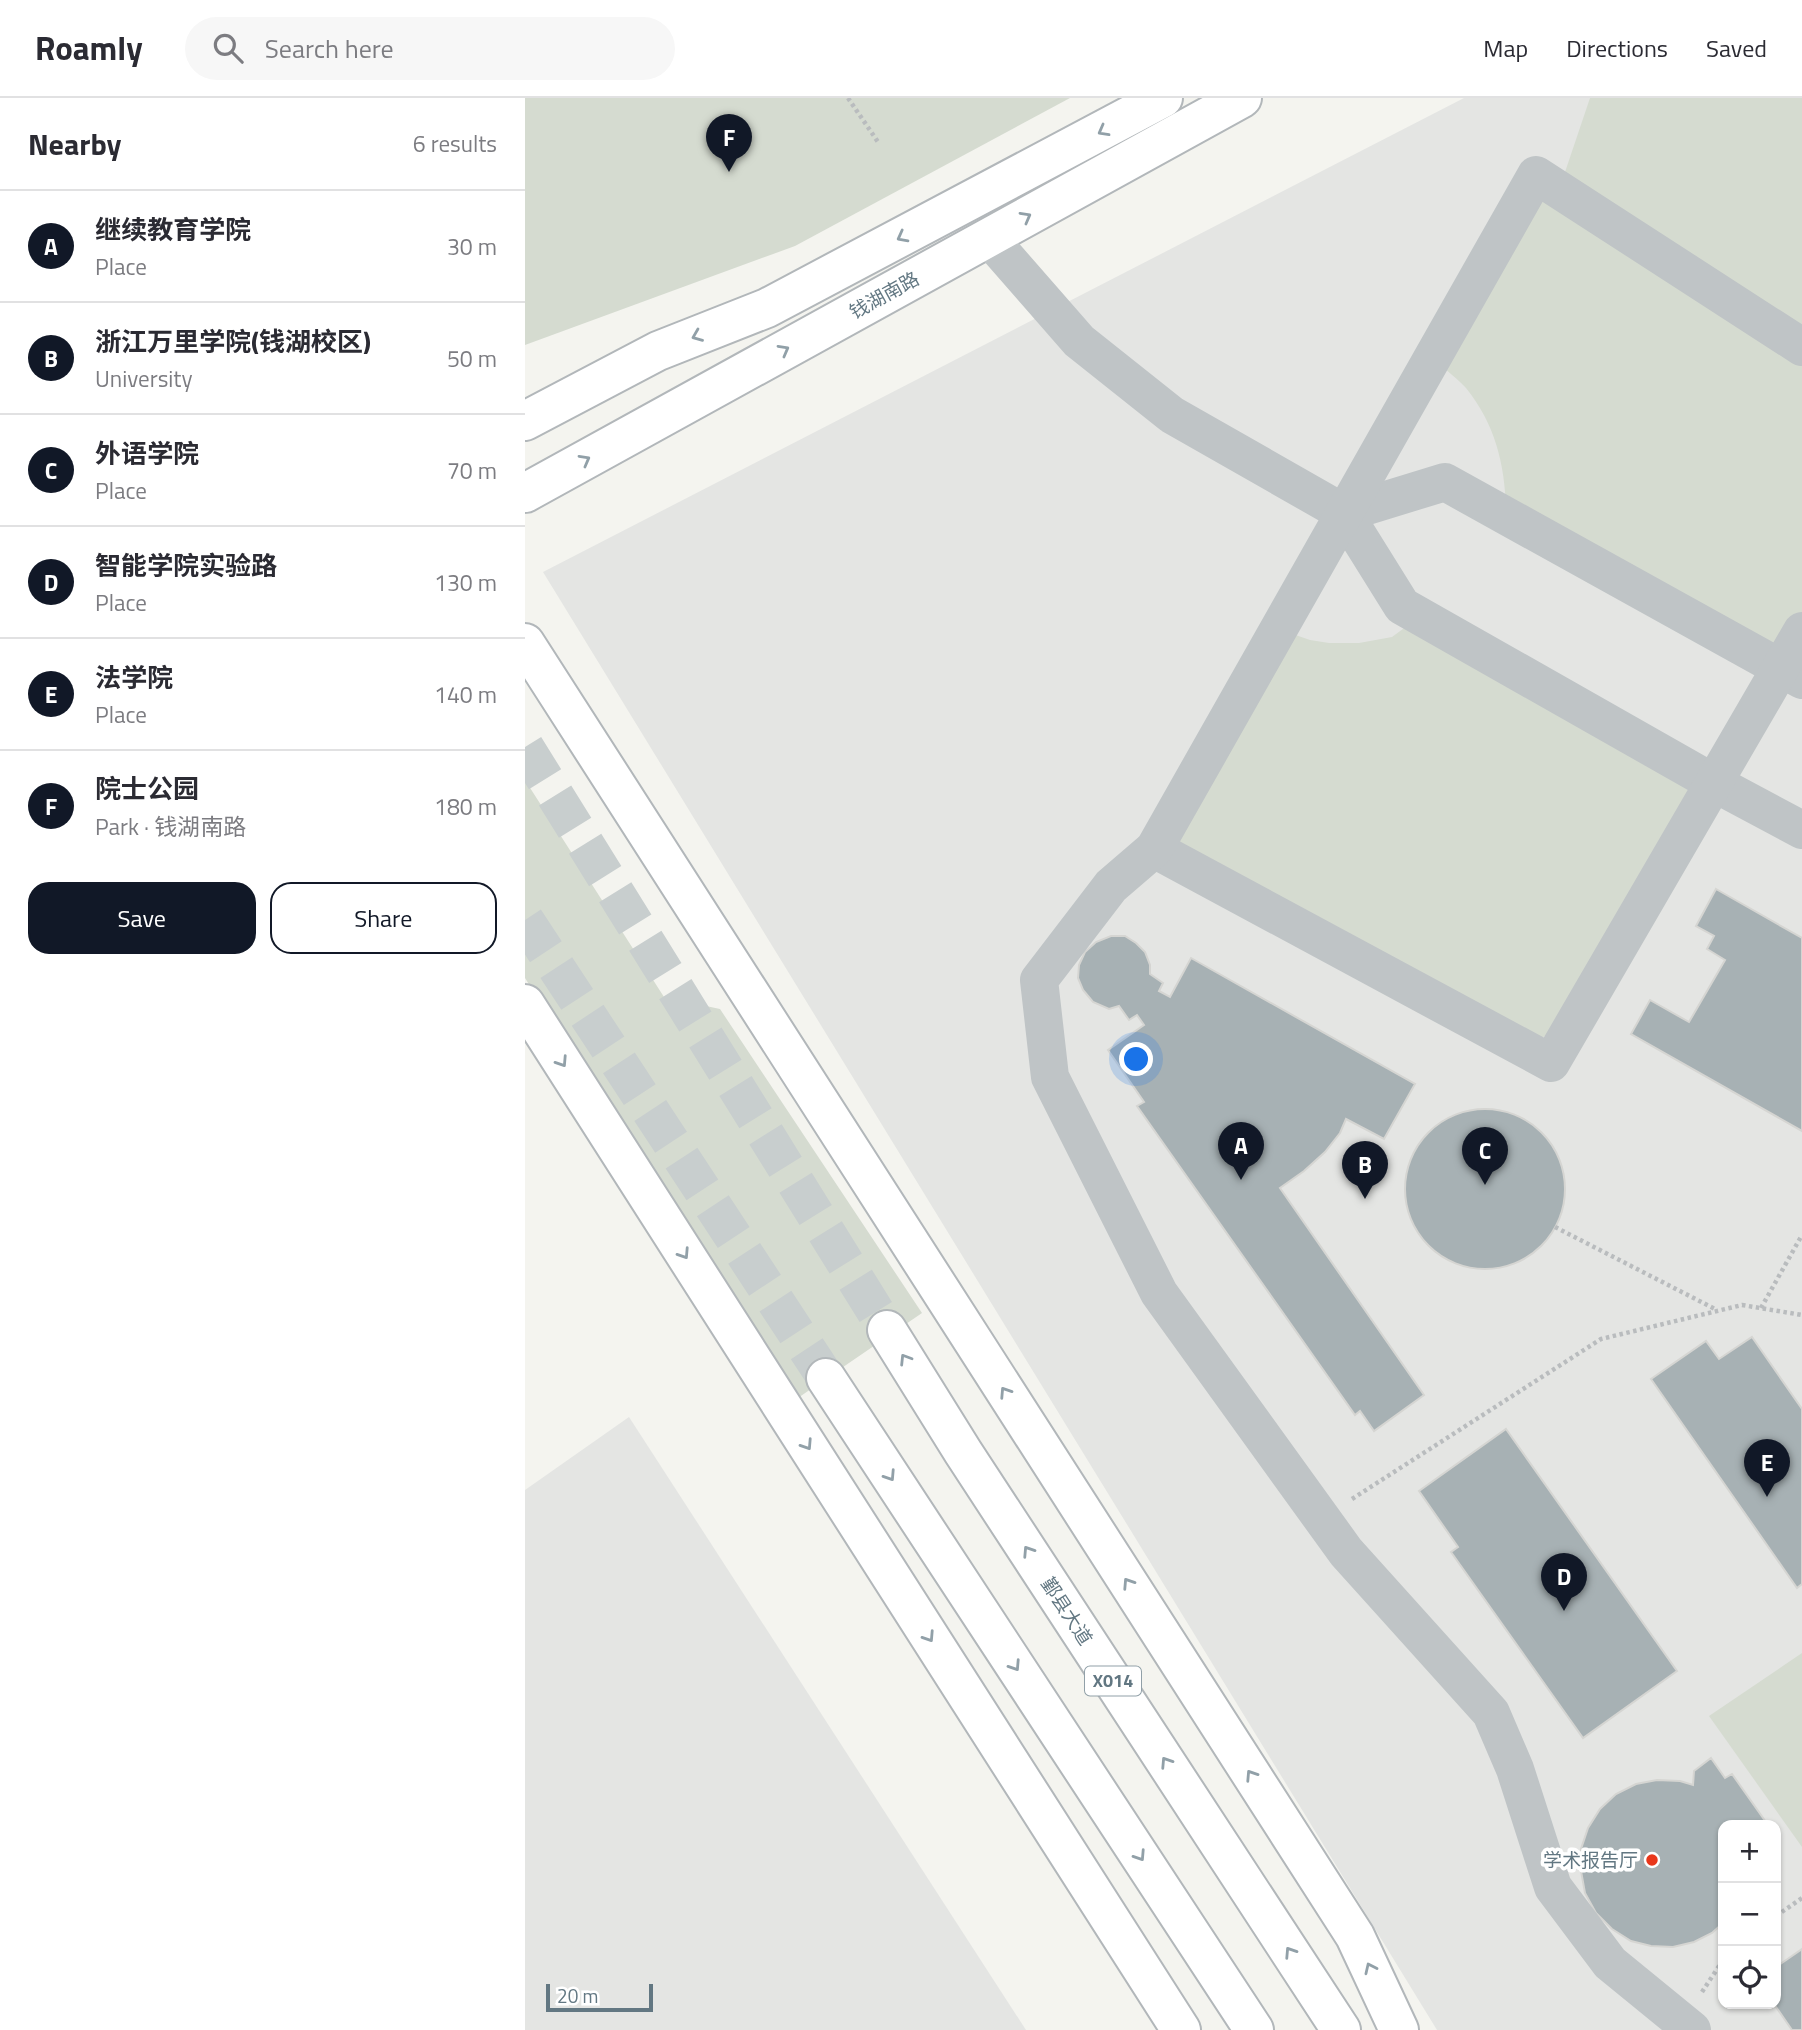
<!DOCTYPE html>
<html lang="en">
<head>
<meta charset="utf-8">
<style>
  body { margin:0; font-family:"Titillium Web","Noto Sans SC",sans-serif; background:#f7f7f7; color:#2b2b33 }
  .controls { position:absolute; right:21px; bottom:21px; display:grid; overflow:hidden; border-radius:14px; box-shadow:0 2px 5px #0004 }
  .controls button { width:63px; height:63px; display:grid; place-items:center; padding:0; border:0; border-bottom:2px solid #e1e1e2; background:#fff; color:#2b2b33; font:35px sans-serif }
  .scale { position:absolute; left:21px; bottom:18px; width:107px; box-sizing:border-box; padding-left:7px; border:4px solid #627782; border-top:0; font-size:19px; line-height:24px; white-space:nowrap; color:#627782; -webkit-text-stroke:5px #fff; paint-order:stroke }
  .you { position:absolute; left:612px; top:962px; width:24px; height:24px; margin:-18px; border:5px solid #fff; border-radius:50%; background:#1a73e8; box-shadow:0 0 0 10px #1a73e833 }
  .badge { display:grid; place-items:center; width:46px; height:46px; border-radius:50%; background:#111827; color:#fff; font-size:23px; font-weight:700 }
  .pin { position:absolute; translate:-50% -58px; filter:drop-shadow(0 2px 4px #0008) }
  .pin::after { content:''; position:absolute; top:37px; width:24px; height:21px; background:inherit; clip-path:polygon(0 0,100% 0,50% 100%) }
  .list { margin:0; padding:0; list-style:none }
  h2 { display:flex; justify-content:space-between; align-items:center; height:91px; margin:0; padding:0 28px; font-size:30px }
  h2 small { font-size:23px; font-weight:400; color:#7c7c81 }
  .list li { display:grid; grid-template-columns:46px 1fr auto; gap:21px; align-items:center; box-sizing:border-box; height:112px; padding:0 28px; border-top:2px solid #e1e1e2 }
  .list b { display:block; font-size:26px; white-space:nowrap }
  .list p { margin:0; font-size:23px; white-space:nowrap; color:#7c7c81 }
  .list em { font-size:23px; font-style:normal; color:#7c7c81 }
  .actions { display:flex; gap:14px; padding:21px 28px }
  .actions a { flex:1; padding:16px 0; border:2px solid #111827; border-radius:21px; text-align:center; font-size:24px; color:#111827 }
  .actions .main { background:#111827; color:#fff }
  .icon { flex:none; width:38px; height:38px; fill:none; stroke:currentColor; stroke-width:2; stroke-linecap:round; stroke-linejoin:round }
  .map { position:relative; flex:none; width:1277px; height:1932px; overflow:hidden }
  header { display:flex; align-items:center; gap:42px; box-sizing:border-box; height:98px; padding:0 35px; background:#fff; border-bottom:2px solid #e1e1e2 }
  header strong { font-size:33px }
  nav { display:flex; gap:38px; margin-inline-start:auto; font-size:24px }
  .search { width:490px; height:63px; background:#f7f7f7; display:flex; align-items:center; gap:18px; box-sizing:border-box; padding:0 24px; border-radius:38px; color:#7c7c81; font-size:26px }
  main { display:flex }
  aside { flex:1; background:#fff }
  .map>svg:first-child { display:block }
  .built { fill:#e4e5e3; fill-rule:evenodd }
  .green { fill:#d5dbd0 }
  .building { fill:#a7b1b4; stroke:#d5d5d2; stroke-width:2 }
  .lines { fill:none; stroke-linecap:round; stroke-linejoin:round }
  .major-tunnel { stroke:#c8cece; stroke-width:38; stroke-dasharray:38 19; stroke-linecap:butt }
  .major-casing { stroke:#b2b7ba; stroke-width:42 }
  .path { stroke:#b9bcbe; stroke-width:4.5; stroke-dasharray:3.5 3.5; stroke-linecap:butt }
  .minor { stroke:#bfc4c6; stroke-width:38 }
  .major { stroke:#fff; stroke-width:38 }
  .oneway { stroke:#91a0a8 }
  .poi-dot { fill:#e9371b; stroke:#fff; stroke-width:2.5 }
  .labels { text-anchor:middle; stroke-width:7; stroke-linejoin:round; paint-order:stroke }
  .shield { fill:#fff; stroke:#91a0a8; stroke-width:2 }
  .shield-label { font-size:18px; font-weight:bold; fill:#627782 }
  .street-label { font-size:19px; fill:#627782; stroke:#fff }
  .poi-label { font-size:19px; fill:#627782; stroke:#fff; text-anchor:end }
</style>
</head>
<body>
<header>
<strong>Roamly</strong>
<div class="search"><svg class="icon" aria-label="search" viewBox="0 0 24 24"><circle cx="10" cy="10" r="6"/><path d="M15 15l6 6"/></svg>Search here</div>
<nav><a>Map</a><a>Directions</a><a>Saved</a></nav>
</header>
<main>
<aside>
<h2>Nearby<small>6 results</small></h2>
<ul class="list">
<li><span class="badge">A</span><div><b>继续教育学院</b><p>Place</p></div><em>30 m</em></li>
<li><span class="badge">B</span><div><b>浙江万里学院(钱湖校区)</b><p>University</p></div><em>50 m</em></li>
<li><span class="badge">C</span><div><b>外语学院</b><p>Place</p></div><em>70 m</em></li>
<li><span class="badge">D</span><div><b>智能学院实验路</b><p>Place</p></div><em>130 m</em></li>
<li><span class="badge">E</span><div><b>法学院</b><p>Place</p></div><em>140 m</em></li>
<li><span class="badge">F</span><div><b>院士公园</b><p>Park · 钱湖南路</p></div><em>180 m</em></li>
</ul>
<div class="actions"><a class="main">Save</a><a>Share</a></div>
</aside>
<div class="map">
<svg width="1277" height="1932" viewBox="0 0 1277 1932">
  <rect width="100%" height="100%" fill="#f4f4ef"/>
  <g class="built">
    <path d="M 939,0 L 1277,0 L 1277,1932 L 912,1932 L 18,474 ZM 1198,1727 L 1251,1727 L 1251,1906 L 1198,1906 Z"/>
    <polygon points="104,1319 501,1932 0,1932 0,1392"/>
  </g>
  <g class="green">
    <polygon points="0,0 545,0 270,148 0,247"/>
    <polygon points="1065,0 1277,0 1277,237 1037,83"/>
    <path d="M 1007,102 L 1020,102 L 1277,261 L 1277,523 L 1255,561 L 981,412 C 980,366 970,326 941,290 C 933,281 922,273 913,265 Z"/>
    <polygon points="886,525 1160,683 1165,700 1027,935 1005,945 658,751 649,738 759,533 785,542 804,545 834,545 867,539"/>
    <polygon points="0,682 139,899 195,911 397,1215 267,1304 0,880"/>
    <polygon points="1277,1555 1277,1749 1184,1618"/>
  </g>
  <g class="building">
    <polygon points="1191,791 1277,840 1277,1033 1106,936 1125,902 1164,924 1200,862 1182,851 1189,838 1171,828"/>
    <polygon points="586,838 600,838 611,845 620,854 625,867 625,876 638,885 634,893 645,899 666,860 890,986 859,1041 821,1021 815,1035 800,1054 779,1073 755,1090 899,1297 849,1333 835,1313 830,1317 612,1008 619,1004 583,952 619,927 612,917 604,922 594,908 584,911 568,904 558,892 553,880 554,867 560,854 571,844"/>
    <circle cx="960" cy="1091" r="80"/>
    <polygon points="1227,1239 1277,1311 1277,1486 1272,1490 1126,1281 1181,1243 1194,1261"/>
    <polygon points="981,1331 1152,1573 1058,1640 926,1454 933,1449 894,1393"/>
    <polygon points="1186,1660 1200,1680 1207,1676 1243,1727 1198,1727 1198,1825 1187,1835 1169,1844 1148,1849 1126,1848 1106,1843 1087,1831 1071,1815 1060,1795 1056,1773 1056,1751 1063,1730 1075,1711 1091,1696 1111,1686 1132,1682 1155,1683 1168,1687 1169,1673"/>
    <polygon points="1277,1851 1277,1932 1267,1932 1249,1906 1251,1906 1251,1869"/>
  </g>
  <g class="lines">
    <g class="major-tunnel">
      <polyline points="0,649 362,1232"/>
      <polyline points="0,822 301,1280"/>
    </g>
    <g class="major-casing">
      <g id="major">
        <polyline points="0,323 133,253 242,210 638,0"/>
        <polyline points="0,395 717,0"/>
        <polyline points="0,545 830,1838 874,1932"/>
        <polyline points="0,906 656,1932"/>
        <polyline points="362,1232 438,1354 816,1932"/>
        <polyline points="301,1280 729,1932"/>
      </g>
    </g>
    <g class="path">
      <polyline points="323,0 353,44"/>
      <polyline points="1030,1129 1192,1212"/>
      <polyline points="1236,1210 1277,1137"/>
      <polyline points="827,1401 1076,1241 1217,1207 1277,1217"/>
      <polyline points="1251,1818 1277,1800"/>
      <polyline points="1177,1894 1198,1862"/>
    </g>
    <g class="minor">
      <polyline points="464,140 554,243 647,317 819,415"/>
      <polyline points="1277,582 920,384 819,415 877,508 1189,685 1277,732"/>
      <polyline points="629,751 1026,965 1277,533"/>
      <polyline points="1167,1932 1085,1865 1028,1789 990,1671 966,1615 821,1454 634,1195 525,979 514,882 586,788 629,751 1011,77 1277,249"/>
    </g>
    <use href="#major" class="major"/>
  </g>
  <defs><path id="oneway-chevron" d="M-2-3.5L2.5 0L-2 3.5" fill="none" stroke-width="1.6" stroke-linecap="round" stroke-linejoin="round" transform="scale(1.75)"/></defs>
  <g class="oneway">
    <use href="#oneway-chevron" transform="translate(578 33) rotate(151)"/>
    <use href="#oneway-chevron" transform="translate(501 119) rotate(-29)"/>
    <use href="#oneway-chevron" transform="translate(377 139) rotate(152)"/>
    <use href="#oneway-chevron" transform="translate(172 238) rotate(158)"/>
    <use href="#oneway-chevron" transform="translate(259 252) rotate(-29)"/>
    <use href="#oneway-chevron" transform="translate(60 362) rotate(-29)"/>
    <use href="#oneway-chevron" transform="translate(37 964) rotate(57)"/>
    <use href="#oneway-chevron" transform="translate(159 1156) rotate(57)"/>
    <use href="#oneway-chevron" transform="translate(380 1261) rotate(-122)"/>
    <use href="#oneway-chevron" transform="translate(480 1294) rotate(-123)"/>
    <use href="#oneway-chevron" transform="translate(282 1347) rotate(57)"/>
    <use href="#oneway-chevron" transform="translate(365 1378) rotate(57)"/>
    <use href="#oneway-chevron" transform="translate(503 1453) rotate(-123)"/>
    <use href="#oneway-chevron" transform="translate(603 1485) rotate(-123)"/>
    <use href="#oneway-chevron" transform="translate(404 1539) rotate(57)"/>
    <use href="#oneway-chevron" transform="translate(490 1568) rotate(57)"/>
    <use href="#oneway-chevron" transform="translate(641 1664) rotate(-123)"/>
    <use href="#oneway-chevron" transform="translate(726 1677) rotate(-123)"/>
    <use href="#oneway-chevron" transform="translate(615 1758) rotate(57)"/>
    <use href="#oneway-chevron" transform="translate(765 1854) rotate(-123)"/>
    <use href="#oneway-chevron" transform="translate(845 1870) rotate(-115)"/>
  </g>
  <circle class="poi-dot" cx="1127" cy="1762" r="7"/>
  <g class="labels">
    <rect class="shield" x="560" y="1568.5" width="56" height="29" rx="5"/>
    <g class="shield-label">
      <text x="588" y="1589">X014</text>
    </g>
    <g class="street-label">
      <text transform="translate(359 197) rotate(-29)" y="7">钱湖南路</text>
      <text transform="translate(542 1513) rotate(57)" y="7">鄞县大道</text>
    </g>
    <g class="poi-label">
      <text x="1113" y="1769">学术报告厅</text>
    </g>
  </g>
</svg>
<div class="controls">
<button>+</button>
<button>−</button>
<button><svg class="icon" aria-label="locate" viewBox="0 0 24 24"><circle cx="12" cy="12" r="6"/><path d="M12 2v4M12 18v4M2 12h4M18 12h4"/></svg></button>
</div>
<div class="scale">20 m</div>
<div class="you"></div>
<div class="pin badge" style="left:716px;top:1082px">A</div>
<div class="pin badge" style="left:840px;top:1101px">B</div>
<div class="pin badge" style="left:960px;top:1087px">C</div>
<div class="pin badge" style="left:1039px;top:1513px">D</div>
<div class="pin badge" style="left:1242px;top:1399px">E</div>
<div class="pin badge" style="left:204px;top:74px">F</div>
</div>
</main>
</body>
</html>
